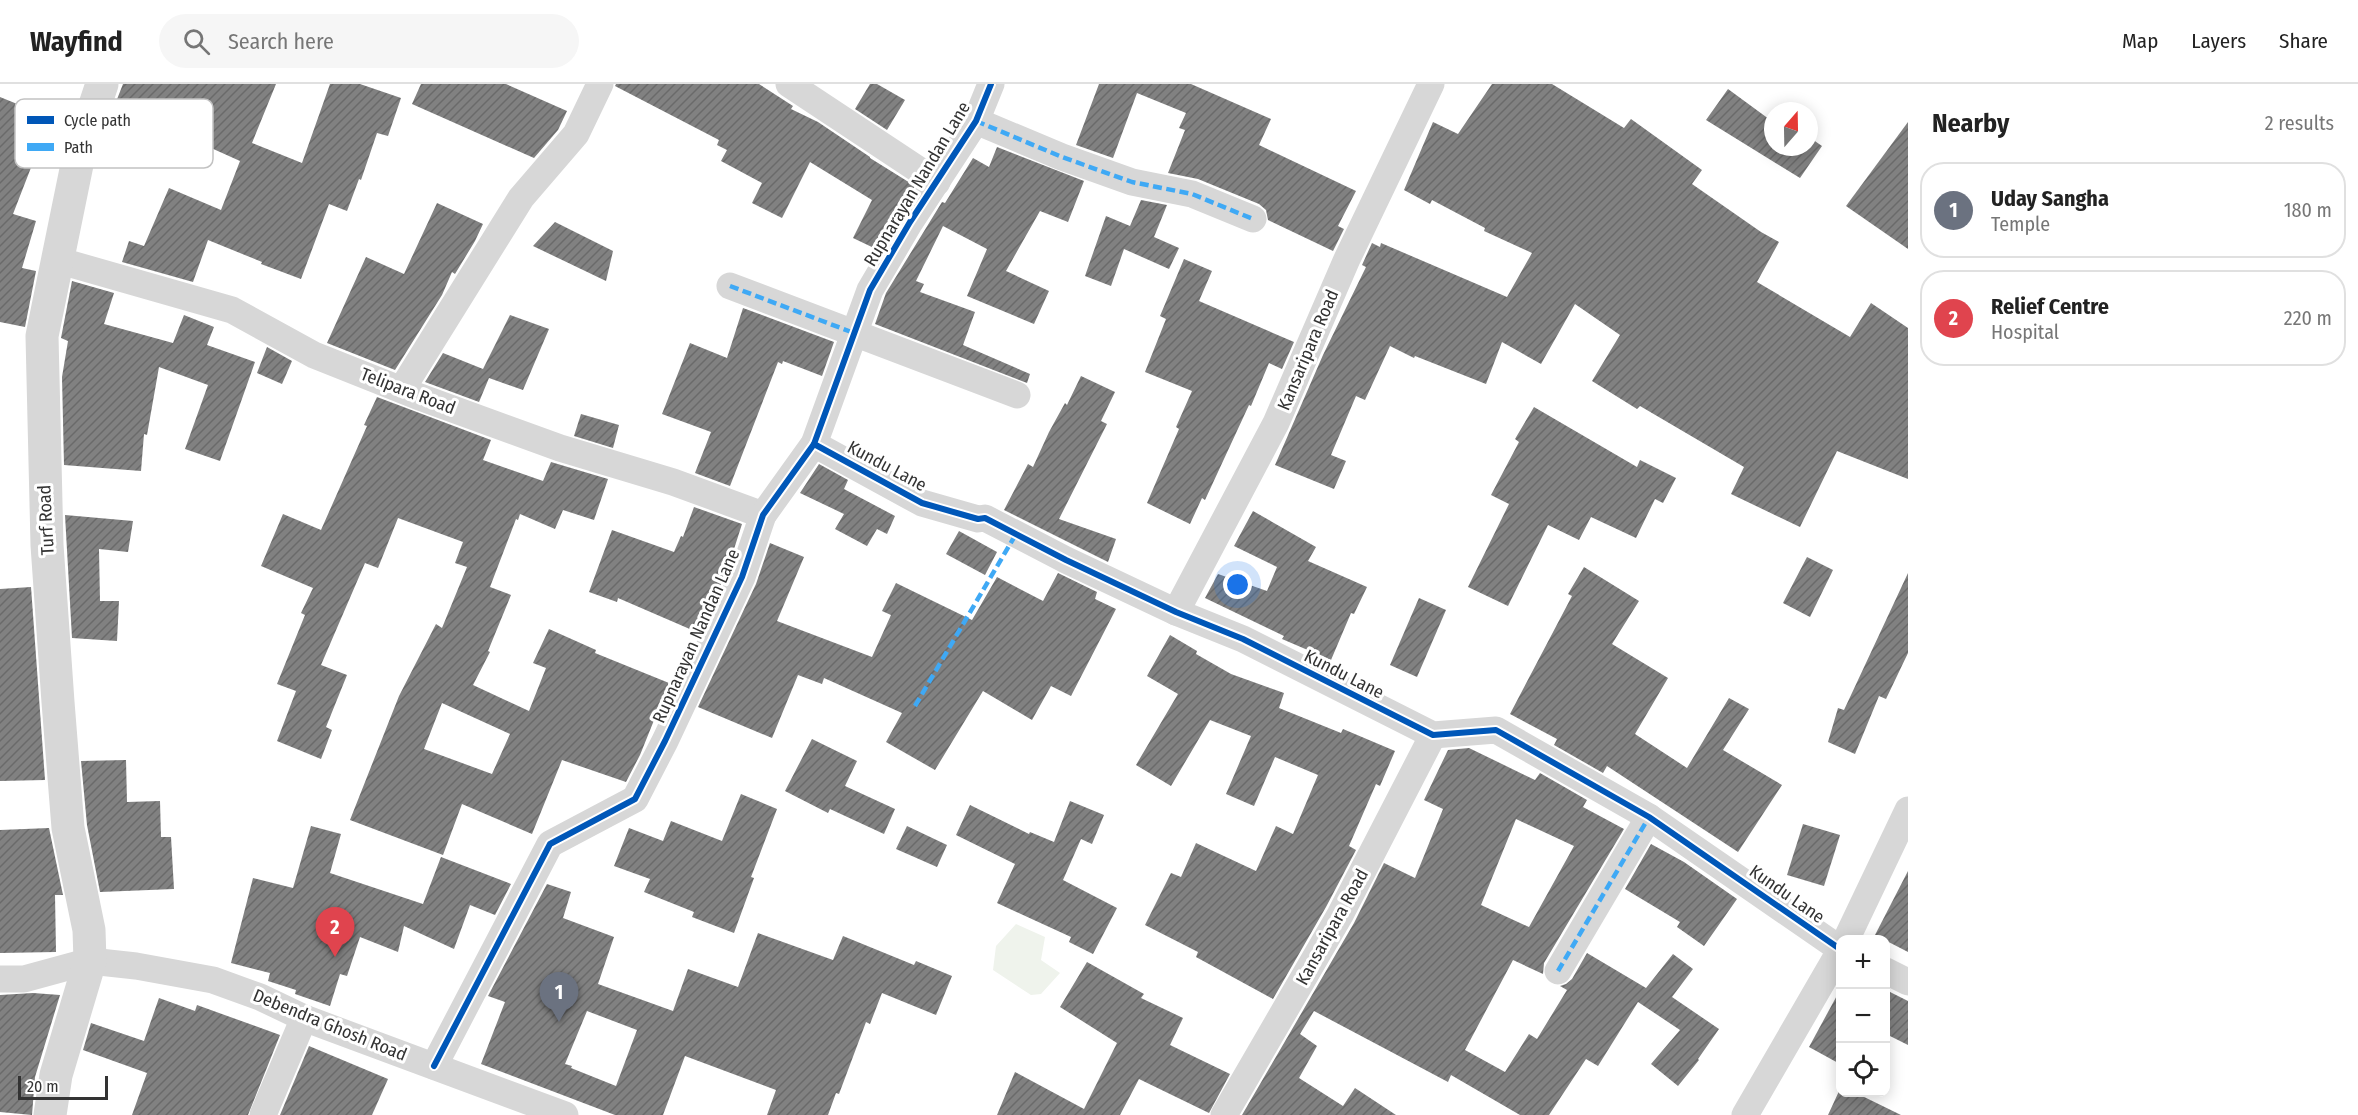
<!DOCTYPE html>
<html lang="en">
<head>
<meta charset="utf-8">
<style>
  body { margin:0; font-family:"Fira Sans Condensed",sans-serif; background:#f6f6f6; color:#222 }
  .controls { position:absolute; right:18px; bottom:18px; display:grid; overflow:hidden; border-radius:12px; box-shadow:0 3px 15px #0003 }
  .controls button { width:54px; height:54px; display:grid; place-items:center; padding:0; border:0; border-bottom:2px solid #e0e0e0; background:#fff; color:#222; font:30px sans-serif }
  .compass { position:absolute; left:1764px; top:18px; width:54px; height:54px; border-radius:50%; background:#fff; box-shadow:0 3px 15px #0003; rotate:20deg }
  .scale { position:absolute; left:18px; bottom:15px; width:90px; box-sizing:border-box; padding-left:6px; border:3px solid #333; border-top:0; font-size:16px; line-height:21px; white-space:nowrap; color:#333; -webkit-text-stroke:4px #fff; paint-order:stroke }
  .you { position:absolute; left:1238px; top:501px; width:21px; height:21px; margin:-15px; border:4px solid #fff; border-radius:50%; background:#1a73e8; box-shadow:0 0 0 9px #1a73e833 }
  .badge { display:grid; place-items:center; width:39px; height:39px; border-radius:50%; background:#7a7a7a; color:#fff; font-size:20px; font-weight:700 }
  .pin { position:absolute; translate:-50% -50px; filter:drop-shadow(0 2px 3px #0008) }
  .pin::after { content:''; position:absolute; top:32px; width:21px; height:18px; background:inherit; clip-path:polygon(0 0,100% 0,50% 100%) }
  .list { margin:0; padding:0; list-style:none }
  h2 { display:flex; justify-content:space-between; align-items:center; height:78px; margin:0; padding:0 24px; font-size:26px }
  h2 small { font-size:20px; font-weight:400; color:#767676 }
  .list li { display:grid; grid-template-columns:39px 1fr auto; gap:18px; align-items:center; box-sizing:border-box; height:96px; margin:0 12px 12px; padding:0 12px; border:2px solid #e0e0e0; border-radius:24px }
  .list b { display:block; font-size:22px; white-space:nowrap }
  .list p { margin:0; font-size:20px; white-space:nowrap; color:#767676 }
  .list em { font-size:20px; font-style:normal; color:#767676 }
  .icon { flex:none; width:33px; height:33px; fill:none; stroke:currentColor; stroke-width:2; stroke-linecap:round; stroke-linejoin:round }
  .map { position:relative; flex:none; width:1908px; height:1031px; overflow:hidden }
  header { display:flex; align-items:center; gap:36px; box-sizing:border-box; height:84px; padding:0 30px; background:#fff; border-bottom:2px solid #e0e0e0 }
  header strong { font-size:28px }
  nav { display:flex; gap:33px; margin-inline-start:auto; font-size:21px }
  .search { width:420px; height:54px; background:#f6f6f6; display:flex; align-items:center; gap:15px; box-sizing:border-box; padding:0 21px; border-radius:33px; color:#767676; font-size:22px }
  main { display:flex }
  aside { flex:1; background:#fff }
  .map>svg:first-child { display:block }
  .park { fill:#eff3ec }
  .building { fill:url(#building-hatch); fill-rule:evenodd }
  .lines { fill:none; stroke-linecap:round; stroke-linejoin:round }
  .minor { stroke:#d7d7d7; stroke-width:27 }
  .tertiary { stroke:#d7d7d7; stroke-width:33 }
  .quiet { stroke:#3fa9f5; stroke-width:4.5; stroke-dasharray:9 4.5; stroke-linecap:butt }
  .cycleway-casing { stroke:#fff; stroke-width:10 }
  .cycleway { stroke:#0057b8; stroke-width:6 }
  .labels { text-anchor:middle; stroke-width:6; stroke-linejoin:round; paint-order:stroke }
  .street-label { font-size:18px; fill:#333; stroke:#fff }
  .key { fill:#fff; stroke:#c2c2c2; stroke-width:1.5 }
  .key-label { font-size:16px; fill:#333 }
</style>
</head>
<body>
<header>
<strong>Wayfind</strong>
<div class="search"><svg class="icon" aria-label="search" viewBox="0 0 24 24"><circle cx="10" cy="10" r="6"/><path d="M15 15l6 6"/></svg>Search here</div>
<nav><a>Map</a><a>Layers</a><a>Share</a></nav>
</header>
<main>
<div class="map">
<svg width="1908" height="1031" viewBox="0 0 1908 1031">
  <defs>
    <pattern id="building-hatch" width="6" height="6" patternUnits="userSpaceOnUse" patternTransform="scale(1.5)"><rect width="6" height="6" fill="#818181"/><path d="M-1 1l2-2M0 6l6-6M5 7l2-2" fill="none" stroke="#6a6a6a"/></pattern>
  </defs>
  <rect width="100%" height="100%" fill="#fff"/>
  <polygon class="park" points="1016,840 1045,853 1041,876 1060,889 1041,910 1031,911 993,886 996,862"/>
  <g class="building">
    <polygon points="123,0 276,0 252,59 302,79 330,0 360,0 401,14 388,52 377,49 361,96 359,95 347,127 329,120 301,195 261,180 262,178 208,156 193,198 122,178 129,157 144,162 169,104 221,126 240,77 180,50 178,55 112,28"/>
    <polygon points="421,0 506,0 567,27 558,46 534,74 412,20"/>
    <polygon points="616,0 759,0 793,22 791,25 818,38 870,73 870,74 915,102 876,165 853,154 872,116 810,78 782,134 752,119 762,99 721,77 727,66 717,61 719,56 615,2"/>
    <polygon points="870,0 877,0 905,16 887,46 855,25"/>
    <polygon points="1099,0 1191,0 1271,35 1259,61 1356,107 1338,142 1344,145 1333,167 1268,136 1266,126 1259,120 1198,95 1168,89 1185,46 1179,44 1186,29 1137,9 1113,74 1076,61"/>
    <polygon points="1492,0 1552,0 1624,44 1631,35 1702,86 1692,100 1761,148 1779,158 1757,198 1850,253 1871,219 1908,244 1908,395 1837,367 1800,443 1731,410 1744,383 1640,322 1637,325 1592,297 1620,251 1575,220 1541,280 1502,258 1486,300 1415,272 1414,274 1390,262 1365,316 1356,312 1331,371 1346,377 1334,405 1275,381 1323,271 1366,183 1362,181 1372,159 1380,163 1381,159 1507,213 1532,169 1484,147 1485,144 1432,116 1430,120 1404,106 1433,38 1458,50"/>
    <polygon points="1728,5 1773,38 1773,63 1809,63 1809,53 1822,62 1800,94 1706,36"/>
    <polygon points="0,13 59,37 48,66 39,63 13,130 36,137 22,184 36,187 25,243 0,238"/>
    <polygon points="1908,38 1908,165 1846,122"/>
    <polygon points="997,63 1084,97 1068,138 1040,127 1006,187 1049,207 1034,240 967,212 987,165 943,142 916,197 924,200 920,208 975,228 963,261 1030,290 1027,299 875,240 886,209 942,118 945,119 973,74 989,83"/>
    <polygon points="1141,116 1167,121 1154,153 1179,164 1169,185 1124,165 1111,202 1085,192 1106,132 1130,142"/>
    <polygon points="437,119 483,140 475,157 455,190 452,188 442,211 395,286 327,259 366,173 404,190"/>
    <polygon points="555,138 613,167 606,197 533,162"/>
    <polygon points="1184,175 1212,187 1199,217 1294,258 1282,285 1269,279 1251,322 1249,321 1205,416 1202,414 1190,440 1147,419 1179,345 1176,343 1192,307 1145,288 1166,235 1160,232"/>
    <polygon points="72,197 114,209 104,240 173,259 184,231 214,243 207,261 255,278 220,377 185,365 208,301 159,283 147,351 144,350 141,387 64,381 62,293 68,257 61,254"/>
    <polygon points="743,224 834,258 822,292 783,277 782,280 778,278 730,402 695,389 711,348 662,330 690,259 727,274"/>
    <polygon points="510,231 549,245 523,306 489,294 479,318 425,298 443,269 483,285"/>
    <polygon points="267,263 292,277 282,300 257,289"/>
    <polygon points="1081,292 1115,308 1101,337 1107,340 1059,435 1116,455 1108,478 1004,426 1028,380 1033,383 1049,348 1065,319 1067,321"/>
    <path d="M 377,313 L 491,356 L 483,376 L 543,397 L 551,378 L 608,395 L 594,436 L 563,426 L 555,445 L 520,430 L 518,436 L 516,435 L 490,503 L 511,511 L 488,567 L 490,568 L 473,601 L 529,627 L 546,584 L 533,579 L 549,545 L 596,566 L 595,569 L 669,599 L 640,671 L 626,698 L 562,676 L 532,750 L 462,720 L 443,771 L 350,736 L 399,612 L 436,540 L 442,544 L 467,483 L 455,479 L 463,458 L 398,434 L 378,484 L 365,479 L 321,581 L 347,591 L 326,643 L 332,646 L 321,675 L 277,657 L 296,607 L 277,600 L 305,531 L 301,529 L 313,504 L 261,482 L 283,430 L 321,446 L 367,342 L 364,341 ZM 442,619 L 510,650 L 492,690 L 424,665 Z"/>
    <polygon points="1534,323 1637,383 1640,376 1676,394 1663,419 1655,415 1636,454 1591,433 1579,456 1548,441 1508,522 1468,503 1509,420 1491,411 1519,358 1515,355"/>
    <polygon points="581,330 619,341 613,364 574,352"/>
    <polygon points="819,380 848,396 844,405 895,432 887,450 877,445 867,462 835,445 844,430 800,409"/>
    <polygon points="694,423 742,440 727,487 699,549 618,514 617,518 589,508 612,446 674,468 681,452 683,453"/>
    <polygon points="1253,427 1316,463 1308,477 1367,503 1354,530 1351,529 1331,576 1282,555 1284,552 1205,514 1218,490 1267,507 1277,483 1234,462"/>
    <polygon points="65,431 133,437 128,468 99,465 100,517 119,517 117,557 72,554"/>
    <polygon points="959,447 997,468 985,491 946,470"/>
    <polygon points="770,459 804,473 777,537 872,573 891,531 882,527 896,499 972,536 997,493 1043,517 1058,489 1097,508 1095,515 1116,525 1071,612 1051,602 1032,636 983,607 935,686 886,658 902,629 824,594 822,600 798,591 772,654 698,623 756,500"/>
    <polygon points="1807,473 1833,486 1810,533 1783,519"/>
    <polygon points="1584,483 1639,517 1612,560 1668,594 1635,650 1687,684 1729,614 1749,625 1723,666 1782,701 1738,768 1607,682 1603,689 1554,661 1557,655 1510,630 1572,512 1568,510"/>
    <polygon points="1908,489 1908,569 1886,615 1879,612 1855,670 1828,658 1838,624 1844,626"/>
    <polygon points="31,503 45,696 0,697 0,505"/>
    <polygon points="1419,514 1446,526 1417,593 1390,581"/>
    <polygon points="1170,551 1197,567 1196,570 1231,590 1284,609 1279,624 1341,649 1343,645 1395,667 1380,702 1376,700 1349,762 1356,766 1326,823 1273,915 1196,873 1198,868 1145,841 1171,789 1181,793 1196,759 1256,787 1276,742 1293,750 1318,691 1275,673 1254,722 1226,710 1251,652 1210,636 1171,702 1136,681 1178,610 1147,592"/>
    <polygon points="812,655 857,677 845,702 895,725 884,750 830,725 828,729 785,707"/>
    <path d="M 1469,664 L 1535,696 L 1540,689 L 1587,716 L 1583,723 L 1624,745 L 1544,879 L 1543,890 L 1513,876 L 1465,966 L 1505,988 L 1529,950 L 1537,955 L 1567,906 L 1560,902 L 1566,900 L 1572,895 L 1587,869 L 1646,904 L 1673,870 L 1693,885 L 1672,913 L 1719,945 L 1698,975 L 1699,976 L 1678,1002 L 1651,980 L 1680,946 L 1638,918 L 1598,982 L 1586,975 L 1549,1031 L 1520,1031 L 1451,991 L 1448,998 L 1314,927 L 1300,950 L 1317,962 L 1299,994 L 1343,1022 L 1355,1004 L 1396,1031 L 1242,1031 L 1354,839 L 1384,779 L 1415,794 L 1443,725 L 1424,716 L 1448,666 ZM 1516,735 L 1574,762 L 1529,843 L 1481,821 Z"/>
    <polygon points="126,676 127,718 160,717 161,753 171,753 174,805 100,808 87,741 81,677"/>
    <polygon points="741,710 777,725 751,793 754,794 734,849 692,833 694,828 644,808 650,795 614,782 629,744 663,757 671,737 722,757"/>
    <polygon points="1070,717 1104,731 1092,760 1081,755 1063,796 1117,824 1093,870 1069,858 1071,853 997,819 1015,780 956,751 970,721 1029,750 1030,748 1054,758"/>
    <polygon points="1803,740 1840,751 1824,802 1787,791"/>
    <polygon points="311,742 341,750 330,789 423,820 441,773 511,800 495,831 470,821 454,865 404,842 398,868 360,853 347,892 340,890 330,922 295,910 296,906 268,897 270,889 231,879 253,794 293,804"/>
    <polygon points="907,742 947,761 937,783 896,765"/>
    <polygon points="49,744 63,811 55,811 56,868 0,869 0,746"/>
    <polygon points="1651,760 1684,778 1737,815 1704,862 1677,843 1680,838 1625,805"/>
    <polygon points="1908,787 1908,868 1875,851"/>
    <path d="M 547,800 L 571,808 L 563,834 L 614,853 L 598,900 L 673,927 L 688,885 L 738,903 L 758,849 L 833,876 L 843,852 L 914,881 L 916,877 L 952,892 L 936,931 L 882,909 L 870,940 L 866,938 L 839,1010 L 836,1009 L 828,1031 L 767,1031 L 776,1006 L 685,972 L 663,1031 L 615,1031 L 481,980 L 505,918 L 488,912 ZM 587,927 L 637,946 L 616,1002 L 571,984 L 572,982 L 565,980 Z"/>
    <polygon points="1087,878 1144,910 1141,914 1183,934 1170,961 1230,990 1209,1029 1139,995 1120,1031 997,1031 1015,988 1084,1025 1117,959 1060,923"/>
    <polygon points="1840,906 1840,980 1809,963"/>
    <polygon points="1886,906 1908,917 1908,961 1886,950"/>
    <polygon points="33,909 60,911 35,993 32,1031 0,1028 0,911"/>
    <polygon points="159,914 195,927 197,921 280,951 248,1031 132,1031 147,989 83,966 91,939 144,957"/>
    <polygon points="309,962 388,995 372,1031 280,1031"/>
    <polygon points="1840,1005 1840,1008 1854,1008 1901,1031 1828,1031"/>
  </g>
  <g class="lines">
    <g class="minor">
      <polyline points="789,0 937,98"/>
      <polyline points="976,37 1062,73 1132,98 1192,110 1253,135"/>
      <polyline points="57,176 232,226 314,271 417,312 560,364 673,398 763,431"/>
      <polyline points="730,202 1017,311"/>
      <polyline points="402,305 521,114 576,50 600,0"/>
      <polyline points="814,360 922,419 978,435 985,434 1066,476 1176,528 1243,555 1433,651 1496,646 1649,733 1840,865"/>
      <polyline points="1176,528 1276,339 1347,175 1431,0"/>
      <polyline points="1846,856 1908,726"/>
      <polyline points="1558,887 1649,733"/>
      <polyline points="1886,887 1908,898"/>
      <polyline points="0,895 24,895 90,877 136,882 213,896 260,913 304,934 565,1031"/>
      <polyline points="434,982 550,760 635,715 665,657 742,493 763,431 814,360 870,206 910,138 976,37 991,0"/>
      <polyline points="263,1031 304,934"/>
      <polyline points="1224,1031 1340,831 1433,651"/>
      <polyline points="1745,1031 1840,867"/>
    </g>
    <polyline class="tertiary" points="50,1031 56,991 90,877 89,846 68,744 58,618 47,461 42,252 80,66 102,0"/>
    <g class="quiet">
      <polyline points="976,37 1062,73 1132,98 1192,110 1253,135"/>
      <polyline points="730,202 854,249"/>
      <polyline points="915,622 1016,450"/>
      <polyline points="1558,887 1649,733"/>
    </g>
    <g class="cycleway-casing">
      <g id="cycleway">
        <polyline points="814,360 922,419 978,435 985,434 1066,476 1176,528 1243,555 1433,651 1496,646 1649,733 1840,865"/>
        <polyline points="434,982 550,760 635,715 665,657 742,493 763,431 814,360 870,206 910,138 976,37 991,0"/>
      </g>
    </g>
    <use href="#cycleway" class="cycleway"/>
  </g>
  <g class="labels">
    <g class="street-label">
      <text transform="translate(917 100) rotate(-59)" y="6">Rupnarayan Nandan Lane</text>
      <text transform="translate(1308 266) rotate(-67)" y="6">Kansaripara Road</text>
      <text transform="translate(408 307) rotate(21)" y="6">Telipara Road</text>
      <text transform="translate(887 382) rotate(28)" y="6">Kundu Lane</text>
      <text transform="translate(46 436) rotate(-93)" y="6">Turf Road</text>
      <text transform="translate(696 552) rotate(-66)" y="6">Rupnarayan Nandan Lane</text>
      <text transform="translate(1344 590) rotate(27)" y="6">Kundu Lane</text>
      <text transform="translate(1787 810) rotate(35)" y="6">Kundu Lane</text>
      <text transform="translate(1332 843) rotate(-61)" y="6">Kansaripara Road</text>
      <text transform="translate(330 941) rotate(22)" y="6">Debendra Ghosh Road</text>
    </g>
  </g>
  <rect x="15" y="15" width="198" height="69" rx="9" class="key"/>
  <rect x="27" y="32" width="27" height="8" fill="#0057b8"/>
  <rect x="27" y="59" width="27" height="8" fill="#3fa9f5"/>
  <g class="key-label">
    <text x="64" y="42">Cycle path</text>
    <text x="64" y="69">Path</text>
  </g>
</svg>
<div class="controls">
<button>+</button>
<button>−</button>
<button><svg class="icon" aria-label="locate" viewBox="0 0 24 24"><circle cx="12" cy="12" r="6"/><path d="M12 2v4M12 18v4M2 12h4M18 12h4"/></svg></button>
</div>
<svg class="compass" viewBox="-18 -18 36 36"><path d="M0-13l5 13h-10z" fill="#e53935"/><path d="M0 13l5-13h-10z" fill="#767676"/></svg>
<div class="scale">20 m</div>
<div class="you"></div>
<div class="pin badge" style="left:559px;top:938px;background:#6b7280">1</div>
<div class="pin badge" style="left:335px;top:873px;background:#e0444e">2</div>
</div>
<aside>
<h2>Nearby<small>2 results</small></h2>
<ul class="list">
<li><span class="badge" style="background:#6b7280">1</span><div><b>Uday Sangha</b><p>Temple</p></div><em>180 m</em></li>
<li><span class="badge" style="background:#e0444e">2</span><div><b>Relief Centre</b><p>Hospital</p></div><em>220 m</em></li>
</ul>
</aside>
</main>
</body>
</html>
